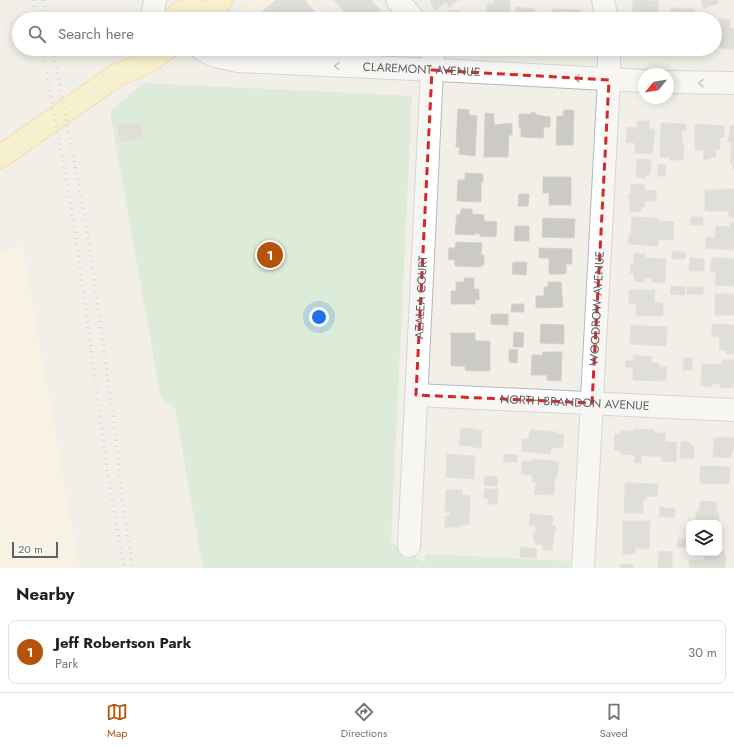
<!DOCTYPE html>
<html lang="en">
<head>
<meta charset="utf-8">
<style>
  body { margin:0; font-family:Jost,sans-serif; background:#f2f2f2; color:#202124 }
  .controls { position:absolute; right:12px; bottom:12px; display:grid; overflow:hidden; border-radius:8px; box-shadow:0 2px 10px #0003 }
  .controls button { width:36px; height:36px; display:grid; place-items:center; padding:0; border:0; border-bottom:1px solid #e0e0e0; background:#fff; color:#202124; font:20px sans-serif }
  .compass { position:absolute; left:638px; top:68px; width:36px; height:36px; border-radius:50%; background:#fff; box-shadow:0 2px 10px #0003; rotate:240deg }
  .scale { position:absolute; left:12px; bottom:10px; width:46px; box-sizing:border-box; padding-left:4px; border:2px solid #5f6368; border-top:0; font-size:11px; line-height:14px; white-space:nowrap; color:#5f6368; -webkit-text-stroke:3px #fff; paint-order:stroke }
  .you { position:absolute; left:319px; top:317px; width:14px; height:14px; margin:-10px; border:3px solid #fff; border-radius:50%; background:#1a73e8; box-shadow:0 0 0 6px #1a73e833 }
  .badge { display:grid; place-items:center; width:26px; height:26px; border-radius:50%; background:#b45309; color:#fff; font-size:13px; font-weight:700 }
  .pin { position:absolute; translate:-50% -50%; border:2px solid #fff; box-shadow:0 1px 4px #0006 }
  .list { margin:0; padding:0; list-style:none }
  h2 { display:flex; justify-content:space-between; align-items:center; height:52px; margin:0; padding:0 16px; font-size:17px }
  h2 small { font-size:13px; font-weight:400; color:#757577 }
  .list li { display:grid; grid-template-columns:26px 1fr auto; gap:12px; align-items:center; box-sizing:border-box; height:64px; margin:0 8px 8px; padding:0 8px; border:1px solid #e0e0e0; border-radius:8px }
  .list b { display:block; font-size:15px; white-space:nowrap }
  .list p { margin:0; font-size:13px; white-space:nowrap; color:#757577 }
  .list em { font-size:13px; font-style:normal; color:#757577 }
  .icon { flex:none; width:22px; height:22px; fill:none; stroke:currentColor; stroke-width:2; stroke-linecap:round; stroke-linejoin:round }
  .map { position:relative; flex:none; width:734px; height:568px; overflow:hidden }
  .search { position:absolute; background:#fff; box-shadow:0 2px 10px #0003; left:12px; right:12px; top:12px; height:44px; display:flex; align-items:center; gap:10px; box-sizing:border-box; padding:0 14px; border-radius:22px; color:#757577; font-size:15px }
  .sheet { height:124px; background:#fff }
  nav { display:flex; justify-content:space-around; align-items:center; box-sizing:border-box; height:56px; border-top:1px solid #e0e0e0; background:#fff; font-size:11px; color:#757577 }
  nav a { display:grid; justify-items:center; gap:2px }
  nav .on { color:#b45309 }
  .map>svg:first-child { display:block }
  .commercial { fill:#fef7e0 }
  .green { fill:#c5e8c5 }
  .building { fill:#cccac5; stroke:#d6d1c6 }
  .lines { fill:none; stroke-linecap:round; stroke-linejoin:round }
  .minor-casing { stroke:#b5b8bc; stroke-width:24 }
  .major-casing { stroke:#f2c960; stroke-width:24 }
  .minor { stroke:#fff; stroke-width:22 }
  .major { stroke:#fff2af; stroke-width:22 }
  .rail { stroke:#b6b7b8; stroke-width:3; stroke-dasharray:1 5; stroke-linecap:butt }
  .oneway { stroke:#979a9d }
  .marked { fill:none; stroke:#d62828; stroke-width:3; stroke-dasharray:8 5; stroke-linejoin:round }
  .labels { text-anchor:middle; stroke-width:3; stroke-linejoin:round; paint-order:stroke }
  .street-label { font-size:12px; fill:#5f6368; stroke:#fff }
</style>
</head>
<body>
<div class="map">
<svg width="734" height="568" viewBox="0 0 734 568">
  <rect width="100%" height="100%" fill="#f1efe8"/>
  <g class="commercial">
    <polygon points="255,0 310,0 327,19 233,19"/>
    <polygon points="22,245 79,568 0,568 0,252"/>
  </g>
  <polygon class="green" points="143,83 412,96 391,542 425,563 425,554 570,561 570,568 203,568 175,408 161,398 110,112"/>
  <g class="building">
    <polygon points="276,0 305,0 313,10 318,19 253,19"/>
    <polygon points="334,0 371,0 382,12 374,19 338,19 345,13"/>
    <polygon points="430,0 458,0 449,7 446,2 436,10 430,3 432,2"/>
    <polygon points="494,0 510,0 509,14 506,14 506,19 486,19 487,4 494,3"/>
    <polygon points="633,0 658,1 658,19 632,19"/>
    <polygon points="701,0 718,0 719,3 704,8"/>
    <polygon points="516,7 535,9 534,19 514,19"/>
    <polygon points="671,8 694,9 694,19 673,19 673,18 671,18"/>
    <polygon points="552,9 581,10 580,19 543,19 543,17 551,18"/>
    <polygon points="449,10 454,12 456,10 468,16 469,13 479,18 479,19 445,19"/>
    <polygon points="720,19 730,19 730,28 734,28 734,49 720,48"/>
    <polygon points="458,109 469,110 469,115 477,116 475,156 459,154 460,147 456,147"/>
    <polygon points="564,110 574,110 573,145 556,145 557,116 563,116"/>
    <polygon points="531,112 536,113 536,115 550,117 550,127 544,127 543,138 521,137 521,128 519,128 519,114 532,114"/>
    <polygon points="485,113 494,114 494,125 512,123 512,135 509,135 508,157 484,157"/>
    <polygon points="637,121 649,121 649,129 655,129 652,154 635,153 635,143 626,142 627,127 637,128"/>
    <polygon points="140,122 143,138 120,142 117,126"/>
    <polygon points="661,123 686,124 686,131 682,130 682,145 684,145 683,160 670,160 670,157 660,157"/>
    <polygon points="695,124 724,126 724,137 720,137 720,149 716,149 716,157 711,157 710,159 703,159 704,150 695,150"/>
    <polygon points="731,125 734,125 734,169 732,169 733,163 730,163 732,143 728,142"/>
    <polygon points="637,159 651,160 650,175 645,175 645,178 636,177"/>
    <polygon points="658,164 666,165 665,176 657,176"/>
    <polygon points="465,173 483,174 483,182 481,182 481,202 457,201 458,180 465,180"/>
    <polygon points="543,177 571,177 571,205 549,205 549,193 543,193"/>
    <polygon points="631,184 645,185 645,190 656,191 656,201 645,201 645,207 641,207 641,212 630,212 630,199 628,199 629,194 631,194"/>
    <polygon points="722,189 734,189 734,217 729,217 729,211 705,211 705,190 722,190"/>
    <polygon points="519,194 529,194 528,206 518,206"/>
    <polygon points="461,209 472,209 472,214 484,215 484,221 497,222 496,237 480,236 480,234 475,233 475,235 455,234 457,214 460,215"/>
    <polygon points="632,217 658,218 658,221 674,222 673,240 658,239 658,246 628,244 629,234 631,234"/>
    <polygon points="691,217 703,217 703,225 690,225"/>
    <polygon points="543,218 575,219 574,238 542,237"/>
    <polygon points="730,222 734,223 734,250 705,248 706,237 715,238 716,226 730,227"/>
    <polygon points="515,226 529,226 529,241 514,241"/>
    <polygon points="456,242 482,243 481,255 484,255 484,265 481,265 481,267 455,266 455,260 448,259 449,248 455,248"/>
    <polygon points="539,248 572,249 572,264 566,264 566,274 549,274 549,258 539,258"/>
    <polygon points="673,251 685,252 685,259 672,259"/>
    <polygon points="634,253 645,254 645,258 666,259 665,283 652,282 652,279 644,278 644,282 634,281 634,274 630,273 631,264 633,265"/>
    <polygon points="712,257 734,259 734,286 715,285 716,272 710,272"/>
    <polygon points="690,258 704,259 704,271 689,271"/>
    <polygon points="513,262 527,262 526,275 512,274"/>
    <polygon points="464,278 474,278 474,289 479,289 479,300 475,300 475,304 451,304 451,291 456,291 456,282 464,282"/>
    <polygon points="548,282 561,282 563,307 536,308 536,296 544,296 544,287 548,287"/>
    <polygon points="671,286 685,287 685,295 670,294"/>
    <rect x="687" y="287" width="16" height="7"/>
    <polygon points="629,290 655,290 654,302 663,303 663,316 636,316 636,304 629,304"/>
    <rect x="715" y="294" width="19" height="21"/>
    <polygon points="512,304 524,304 524,312 511,312"/>
    <polygon points="491,314 508,314 508,325 491,324"/>
    <polygon points="541,324 564,325 564,344 540,343"/>
    <polygon points="712,324 734,325 734,354 726,354 727,350 719,350 720,337 712,336"/>
    <polygon points="631,325 667,327 666,346 630,344"/>
    <polygon points="514,332 524,333 523,347 513,347"/>
    <polygon points="451,333 475,333 475,341 490,341 490,371 472,371 465,370 465,366 451,366"/>
    <polygon points="509,349 518,350 517,363 509,362"/>
    <polygon points="543,352 562,352 561,381 547,380 547,375 531,375 532,355 542,355"/>
    <polygon points="633,355 652,357 651,363 659,363 659,367 667,367 666,381 633,380 633,367 625,367 626,360 633,361"/>
    <polygon points="684,358 692,358 692,370 683,370"/>
    <polygon points="722,360 734,360 734,384 733,384 733,388 720,388 721,384 712,384 712,387 701,386 702,364 722,365"/>
    <polygon points="466,428 482,431 481,448 473,447 473,446 459,445 461,429 466,429"/>
    <polygon points="634,429 654,430 654,433 665,433 665,442 677,442 676,462 662,461 662,457 641,455 641,463 634,462 635,455 621,454 621,451 614,450 615,434 621,434 621,431 634,431"/>
    <polygon points="530,430 557,432 556,434 564,434 563,447 551,448 550,454 522,451 522,439 529,439"/>
    <polygon points="719,437 734,438 734,451 732,451 731,458 713,457 714,438 719,438"/>
    <polygon points="681,442 690,442 690,446 694,446 693,459 680,458"/>
    <polygon points="447,454 475,456 474,479 446,477"/>
    <polygon points="504,454 517,455 517,462 504,462"/>
    <polygon points="533,459 559,462 557,477 555,477 554,495 534,494 536,482 532,482 532,475 521,474 522,461 533,462"/>
    <polygon points="700,466 730,467 729,484 700,483"/>
    <polygon points="484,476 498,477 497,486 484,485"/>
    <polygon points="625,483 658,484 657,497 647,496 647,499 643,499 643,513 624,513"/>
    <polygon points="484,489 498,489 497,504 488,504 488,498 484,498"/>
    <polygon points="446,490 462,490 462,495 470,496 469,525 460,524 460,527 445,527 445,516 450,516 450,512 445,512"/>
    <polygon points="700,501 717,502 716,512 719,512 719,523 690,523 690,520 696,520 696,511 699,512"/>
    <polygon points="660,507 675,509 674,518 659,516"/>
    <polygon points="530,514 553,516 552,526 556,526 555,533 554,533 552,551 543,550 543,545 535,544 535,539 533,539 533,533 536,533 536,526 529,525"/>
    <polygon points="623,521 650,521 649,549 635,548 635,554 623,554"/>
    <polygon points="678,539 689,539 689,547 677,547"/>
    <polygon points="520,547 537,549 536,558 520,557"/>
    <polygon points="659,551 672,552 672,563 658,562"/>
    <polygon points="719,551 724,551 724,556 726,556 725,568 689,568 689,560 704,560 704,556 708,553 719,553"/>
    <polygon points="658,563 672,564 672,568 658,568"/>
    <polygon points="620,564 634,565 634,568 620,568"/>
  </g>
  <g class="lines">
    <g class="minor-casing">
      <g id="minor">
        <polyline points="397,0 414,19"/>
        <polyline points="603,0 607,19"/>
        <polyline points="152,19 155,0"/>
        <path id="s1" d="M 202,49 L 212,55 L 238,61 L 458,71 L 644,81"/>
        <polyline points="668,82 734,83"/>
        <path id="s2" d="M 416,395 L 734,410"/>
        <path id="s3" d="M 409,546 L 432,70 L 433,59 L 431,49"/>
        <path id="s4" d="M 583,568 L 609,80 L 609,49"/>
      </g>
    </g>
    <g class="major-casing">
      <g id="major">
        <polyline points="173,19 195,0"/>
        <polyline points="205,19 212,13 221,0"/>
        <polyline points="0,157 117,75 148,62 166,49"/>
      </g>
    </g>
    <use href="#minor" class="minor"/>
    <use href="#major" class="major"/>
    <g class="rail">
      <polyline points="33,0 36,19"/>
      <polyline points="43,0 47,19"/>
      <polyline points="42,49 73,217 110,488 124,568"/>
      <polyline points="53,49 87,230 114,422 124,515 133,568"/>
    </g>
  </g>
  <defs><path id="oneway-chevron" d="M-2-3.5L2.5 0L-2 3.5" fill="none" stroke-width="1.6" stroke-linecap="round" stroke-linejoin="round"/></defs>
  <g class="oneway">
    <use href="#oneway-chevron" transform="translate(337 66) rotate(-177)"/>
    <use href="#oneway-chevron" transform="translate(577 78) rotate(-177)"/>
    <use href="#oneway-chevron" transform="translate(701 83) rotate(-179)"/>
  </g>
  <path d="M0 0H734V568H0ZM 432,70 L 609,80 L 592,403 L 416,395 Z" fill="#f1efe8" fill-opacity=".55" fill-rule="evenodd"/>
  <path class="marked" d="M 432,70 L 609,80 L 592,403 L 416,395 Z"/>
  <g class="labels">
    <g class="street-label">
      <text dy="4" stroke="none"><textPath href="#s1" startOffset="222">CLAREMONT AVENUE</textPath></text>
      <text dy="4" stroke="none"><textPath href="#s3" startOffset="249">AZALEA COURT</textPath></text>
      <text dy="4" stroke="none"><textPath href="#s4" startOffset="260">WOODROW AVENUE</textPath></text>
      <text dy="4" stroke="none"><textPath href="#s2" startOffset="159">NORTH BRANDON AVENUE</textPath></text>
    </g>
  </g>
</svg>
<div class="controls">
<button><svg class="icon" aria-label="layers" viewBox="0 0 24 24"><path d="M12 4l9 5-9 5-9-5zM3 14l9 5 9-5"/></svg></button>
</div>
<svg class="compass" viewBox="-18 -18 36 36"><path d="M0-13l5 13h-10z" fill="#e53935"/><path d="M0 13l5-13h-10z" fill="#757577"/></svg>
<div class="scale">20 m</div>
<div class="you"></div>
<div class="pin badge" style="left:270px;top:255px">1</div>
<div class="search"><svg class="icon" aria-label="search" viewBox="0 0 24 24"><circle cx="10" cy="10" r="6"/><path d="M15 15l6 6"/></svg>Search here</div>
</div>
<section class="sheet">
<h2>Nearby<small></small></h2>
<ul class="list">
<li><span class="badge">1</span><div><b>Jeff Robertson Park</b><p>Park</p></div><em>30 m</em></li>
</ul>
</section>
<nav>
<a class="on"><svg class="icon" aria-label="map" viewBox="0 0 24 24"><path d="M3 6l6-2 6 2 6-2v14l-6 2-6-2-6 2zM9 4v14M15 6v14"/></svg>Map</a>
<a><svg class="icon" aria-label="directions" viewBox="0 0 24 24"><path d="M12 3l9 9-9 9-9-9zM9 14v-3h6M13 9l2 2-2 2"/></svg>Directions</a>
<a><svg class="icon" aria-label="saved" viewBox="0 0 24 24"><path d="M7 4h10v16l-5-4-5 4z"/></svg>Saved</a>
</nav>
</body>
</html>
